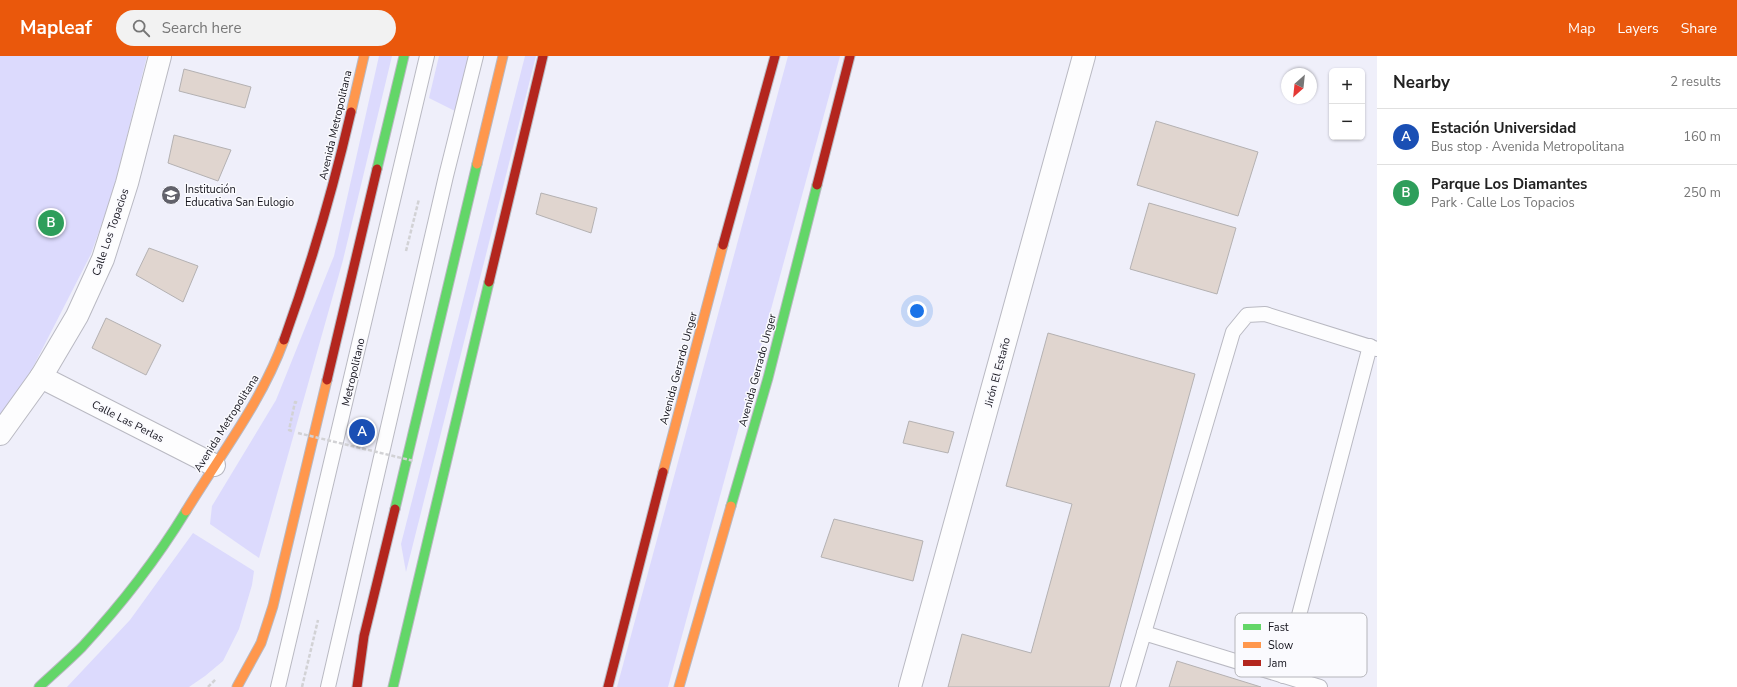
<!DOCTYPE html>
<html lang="en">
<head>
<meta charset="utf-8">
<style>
  body { margin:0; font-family:"Nunito Sans",sans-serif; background:#f2f2f2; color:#222 }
  .controls { position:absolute; right:12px; top:12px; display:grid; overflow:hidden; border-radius:6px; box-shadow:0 1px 3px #0004 }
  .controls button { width:36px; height:36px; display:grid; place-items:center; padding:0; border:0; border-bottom:1px solid #e0e0e0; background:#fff; color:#222; font:20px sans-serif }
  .compass { position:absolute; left:1281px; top:12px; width:36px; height:36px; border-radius:50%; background:#fff; box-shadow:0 1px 3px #0004; rotate:207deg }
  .you { position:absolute; left:917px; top:255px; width:14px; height:14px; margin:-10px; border:3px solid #fff; border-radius:50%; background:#1a73e8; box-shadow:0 0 0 6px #1a73e833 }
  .badge { display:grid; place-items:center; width:26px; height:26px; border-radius:50%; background:#ea580c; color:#fff; font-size:13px; font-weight:700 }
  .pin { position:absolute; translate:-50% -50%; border:2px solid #fff; box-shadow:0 1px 4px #0006 }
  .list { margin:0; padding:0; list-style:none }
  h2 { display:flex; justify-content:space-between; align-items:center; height:52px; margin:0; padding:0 16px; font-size:17px }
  h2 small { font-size:13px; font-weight:400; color:#767676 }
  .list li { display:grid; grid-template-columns:26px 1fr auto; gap:12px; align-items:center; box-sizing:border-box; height:56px; padding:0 16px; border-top:1px solid #e0e0e0 }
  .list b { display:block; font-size:15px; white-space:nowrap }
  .list p { margin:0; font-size:13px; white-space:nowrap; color:#767676 }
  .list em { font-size:13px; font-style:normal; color:#767676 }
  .icon { flex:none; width:22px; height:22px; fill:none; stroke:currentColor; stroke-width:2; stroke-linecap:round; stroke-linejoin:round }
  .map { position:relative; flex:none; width:1377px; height:631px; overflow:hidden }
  header { display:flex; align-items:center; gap:24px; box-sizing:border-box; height:56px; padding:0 20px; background:#ea580c; color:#fff }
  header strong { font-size:19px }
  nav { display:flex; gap:22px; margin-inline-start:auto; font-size:14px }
  .search { width:280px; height:36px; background:#f2f2f2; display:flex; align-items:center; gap:10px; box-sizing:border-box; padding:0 14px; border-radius:22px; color:#767676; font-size:15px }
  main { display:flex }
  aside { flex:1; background:#fff }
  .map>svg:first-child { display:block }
  .green { fill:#dcdafd }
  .building { fill:#e0d5cf; stroke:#b4b1b2 }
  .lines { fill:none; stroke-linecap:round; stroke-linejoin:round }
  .lane-casing { stroke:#b9b9c2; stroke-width:16 }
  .street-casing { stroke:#b9b9c2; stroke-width:24 }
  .fast-casing { stroke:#b9b9c2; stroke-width:11 }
  .slow-casing { stroke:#b9b9c2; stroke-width:11 }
  .jam-casing { stroke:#b9b9c2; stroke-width:11 }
  .path { stroke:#d2d2d5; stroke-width:2.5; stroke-dasharray:4 2; stroke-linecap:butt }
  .lane { stroke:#fdfdfe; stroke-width:14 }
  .street { stroke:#fdfdfe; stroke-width:22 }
  .fast { stroke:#63d668; stroke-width:9 }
  .slow { stroke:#ff974d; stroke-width:9 }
  .jam { stroke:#b3261e; stroke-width:9 }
  .path-bridge { stroke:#d2d2d5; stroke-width:2.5; stroke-dasharray:4 2; stroke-linecap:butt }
  .labels { text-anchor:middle; stroke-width:3; stroke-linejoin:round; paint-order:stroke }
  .street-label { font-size:11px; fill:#15141d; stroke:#fafafe }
  .poi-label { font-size:11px; fill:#15141d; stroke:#fafafe; text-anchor:start }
  .key { fill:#fafafe; stroke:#b5b5ba; stroke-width:1 }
  .key-label { font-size:11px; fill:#15141d }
</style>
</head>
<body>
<header>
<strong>Mapleaf</strong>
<div class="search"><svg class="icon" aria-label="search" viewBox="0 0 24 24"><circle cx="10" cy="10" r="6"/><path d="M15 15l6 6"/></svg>Search here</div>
<nav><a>Map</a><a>Layers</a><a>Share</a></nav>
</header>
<main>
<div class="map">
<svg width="1377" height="631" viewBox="0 0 1377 631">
  <rect width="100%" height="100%" fill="#efeffa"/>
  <g class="green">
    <polygon points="0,0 147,0 113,136 91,198 31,315 0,360"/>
    <polygon points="379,0 392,0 343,204 259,502 210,468 212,450 276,344 334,200"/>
    <polygon points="439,0 469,0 455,55 429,42"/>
    <polygon points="525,0 536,0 406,516 401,488"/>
    <polygon points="788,0 840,0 668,631 617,631"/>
    <polygon points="193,477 254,515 252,529 239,573 223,605 205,620 189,631 67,631 130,564"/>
  </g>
  <g class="building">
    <polygon points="184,13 251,31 245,52 179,35"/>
    <polygon points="1156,65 1258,96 1238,160 1137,129"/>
    <polygon points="174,79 231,94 218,125 168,107"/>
    <polygon points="541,137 597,152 591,177 536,158"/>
    <polygon points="1149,147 1236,172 1217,238 1130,213"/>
    <polygon points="149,192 198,210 183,246 136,219"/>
    <polygon points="106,262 161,289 146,319 92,292"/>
    <polygon points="1048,277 1195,318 1109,631 948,631 962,578 1031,597 1072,448 1006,430"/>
    <polygon points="909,365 954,376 948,397 903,387"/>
    <polygon points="834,463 923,485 913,525 821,501"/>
    <polygon points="1177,605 1261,631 1169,631"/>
  </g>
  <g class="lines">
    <g class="lane-casing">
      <g id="lane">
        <polyline points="1144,577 1233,276 1247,259 1265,258 1377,293"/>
        <polyline points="1283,620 1370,290"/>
        <polyline points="278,631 427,0"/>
        <polyline points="328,631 446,120 476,0"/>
        <polyline points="1128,631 1144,577 1320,631"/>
      </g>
    </g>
    <g class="street-casing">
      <g id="street">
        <polyline points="41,321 214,409"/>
        <polyline points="0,378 41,321 77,260 103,203 127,127 160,0"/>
        <polyline points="910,631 1084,0"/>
      </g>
    </g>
    <g class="fast-casing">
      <g id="fast">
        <polyline points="377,113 404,0"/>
        <polyline points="731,450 768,322 817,129"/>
        <polyline points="395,453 477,108"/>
        <path d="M 39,631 C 53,618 68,605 82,591 C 120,550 156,504 186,455"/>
        <polyline points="393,631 489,226"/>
      </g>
    </g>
    <g class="slow-casing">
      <g id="slow">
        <polyline points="351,56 364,0"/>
        <polyline points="477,108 503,0"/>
        <polyline points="663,416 723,189"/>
        <path d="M 186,455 C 220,399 261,347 284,284"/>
        <polyline points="237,631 261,587 273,550 327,324"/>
        <polyline points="679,631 731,450"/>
      </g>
    </g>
    <g class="jam-casing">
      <g id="jam">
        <polyline points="817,129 850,0"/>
        <polyline points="723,189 775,0"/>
        <polyline points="489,226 543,0"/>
        <path d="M 284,284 C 311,209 333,133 351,56"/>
        <polyline points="327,324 377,113"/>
        <polyline points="357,631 364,580 395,453"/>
        <polyline points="608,631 663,416"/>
      </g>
    </g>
    <g class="path">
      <polyline points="406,195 419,143"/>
      <polyline points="292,375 289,374 295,346 298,347"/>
      <polyline points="208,631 216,623"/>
      <polyline points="302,631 318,564"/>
    </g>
    <use href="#lane" class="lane"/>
    <use href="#street" class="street"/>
    <use href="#fast" class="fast"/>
    <use href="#slow" class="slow"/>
    <use href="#jam" class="jam"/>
    <polyline class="path-bridge" points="298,377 414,405"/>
  </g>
  <defs>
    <g id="school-disc" transform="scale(1)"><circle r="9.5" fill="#61616a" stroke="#fafafe"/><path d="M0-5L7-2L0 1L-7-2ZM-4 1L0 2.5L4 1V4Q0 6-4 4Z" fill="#fff"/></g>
  </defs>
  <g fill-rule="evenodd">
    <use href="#school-disc" x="171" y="139"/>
  </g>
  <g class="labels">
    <g class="street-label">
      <text transform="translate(335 69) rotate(-77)" y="4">Avenida Metropolitana</text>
      <text transform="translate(110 176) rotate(-71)" y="4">Calle Los Topacios</text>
      <text transform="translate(678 312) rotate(-75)" y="4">Avenida Gerardo Unger</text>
      <text transform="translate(757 314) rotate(-75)" y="4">Avenida Gerrado Unger</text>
      <text transform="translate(353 316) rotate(-77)" y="4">Metropolitano</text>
      <text transform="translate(997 316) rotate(-75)" y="4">Jirón El Estaño</text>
      <text transform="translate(128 365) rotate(27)" y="4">Calle Las Perlas</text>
      <text transform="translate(226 367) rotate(-58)" y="4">Avenida Metropolitana</text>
    </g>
    <g class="poi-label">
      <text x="185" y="137">Institución<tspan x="185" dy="13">Educativa San Eulogio</tspan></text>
    </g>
  </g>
  <rect x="1235" y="557" width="132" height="64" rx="6" class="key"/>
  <rect x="1243" y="568" width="18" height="6" fill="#63d668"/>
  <rect x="1243" y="586" width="18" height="6" fill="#ff974d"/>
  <rect x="1243" y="604" width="18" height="6" fill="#b3261e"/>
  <g class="key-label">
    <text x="1268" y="575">Fast</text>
    <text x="1268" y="593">Slow</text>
    <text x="1268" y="611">Jam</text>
  </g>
</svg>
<div class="controls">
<button>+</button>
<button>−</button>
</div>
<svg class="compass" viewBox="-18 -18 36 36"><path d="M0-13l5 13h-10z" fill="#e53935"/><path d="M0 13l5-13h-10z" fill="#767676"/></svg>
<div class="you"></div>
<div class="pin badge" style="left:362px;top:376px;background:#1a4fb4">A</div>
<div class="pin badge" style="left:51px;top:167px;background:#2e9e5b">B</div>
</div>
<aside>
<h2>Nearby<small>2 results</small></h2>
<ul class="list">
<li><span class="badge" style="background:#1a4fb4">A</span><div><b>Estación Universidad</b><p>Bus stop · Avenida Metropolitana</p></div><em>160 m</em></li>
<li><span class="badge" style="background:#2e9e5b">B</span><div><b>Parque Los Diamantes</b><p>Park · Calle Los Topacios</p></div><em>250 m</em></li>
</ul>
</aside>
</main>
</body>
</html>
